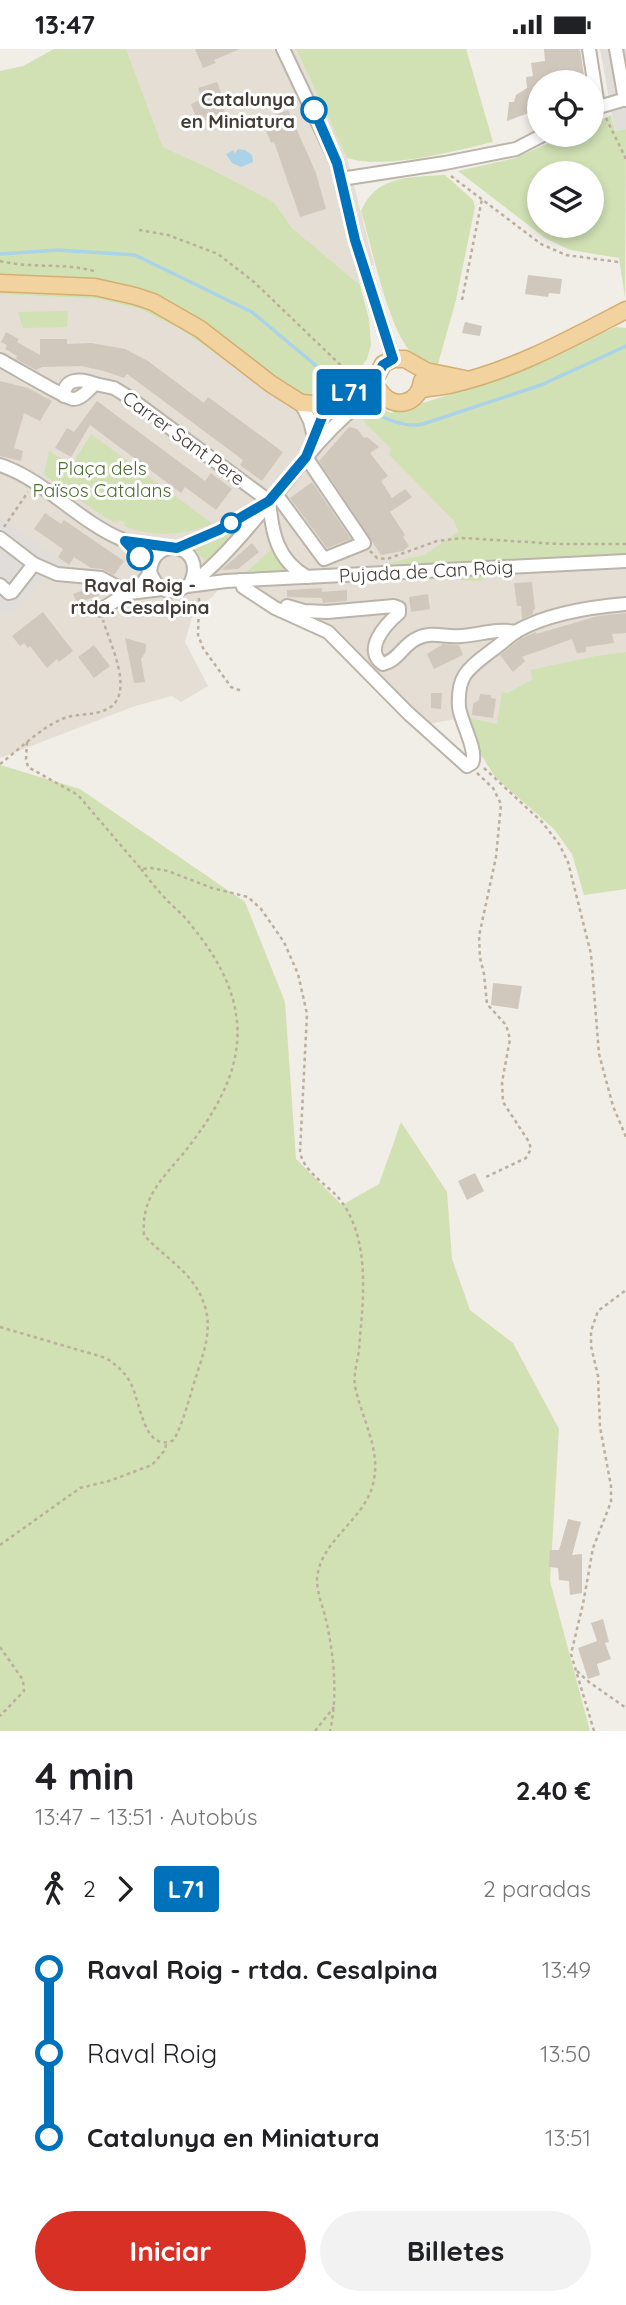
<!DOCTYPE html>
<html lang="es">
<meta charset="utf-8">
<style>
body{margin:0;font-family:Quicksand,sans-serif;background:#f2f2f2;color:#202124;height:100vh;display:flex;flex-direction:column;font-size:26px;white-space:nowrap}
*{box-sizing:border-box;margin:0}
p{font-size:23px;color:#757577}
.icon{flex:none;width:38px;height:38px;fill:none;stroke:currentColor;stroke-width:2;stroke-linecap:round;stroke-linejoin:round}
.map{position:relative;height:1682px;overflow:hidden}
.panel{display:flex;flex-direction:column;background:#fff;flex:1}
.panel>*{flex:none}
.badge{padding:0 14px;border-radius:5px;font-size:24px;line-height:46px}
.tools{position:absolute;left:527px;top:21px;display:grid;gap:14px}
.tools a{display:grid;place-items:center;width:77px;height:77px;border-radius:50%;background:#fff;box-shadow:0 4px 10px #0003;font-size:35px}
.map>.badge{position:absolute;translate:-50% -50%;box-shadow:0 0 0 4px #fff}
.legs{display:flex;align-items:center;gap:10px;height:77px;padding:0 35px;font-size:23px}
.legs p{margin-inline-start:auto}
.overview{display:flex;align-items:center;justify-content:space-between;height:119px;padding:0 35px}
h1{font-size:38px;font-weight:700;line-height:52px}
.button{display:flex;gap:14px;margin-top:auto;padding:14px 35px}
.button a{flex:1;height:80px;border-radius:42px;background:#d93025;color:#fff;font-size:28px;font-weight:700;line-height:80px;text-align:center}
.button a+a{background:#f2f2f2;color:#202124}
ul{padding:0 35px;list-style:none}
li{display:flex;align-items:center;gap:24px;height:84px;font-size:26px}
li i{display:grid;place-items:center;width:10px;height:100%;margin:0 9px;background:currentColor}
li i::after{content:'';width:18px;height:18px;margin:-9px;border:5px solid;border-radius:50%;background:#fff}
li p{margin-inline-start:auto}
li:first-child i{background:linear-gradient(#0000 50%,currentColor 0)}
li:last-child i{background:linear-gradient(currentColor 50%,#0000 0)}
.status{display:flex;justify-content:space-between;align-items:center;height:49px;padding:0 35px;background:#fff;direction:ltr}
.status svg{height:19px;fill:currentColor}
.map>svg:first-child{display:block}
</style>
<div class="status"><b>13:47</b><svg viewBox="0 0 49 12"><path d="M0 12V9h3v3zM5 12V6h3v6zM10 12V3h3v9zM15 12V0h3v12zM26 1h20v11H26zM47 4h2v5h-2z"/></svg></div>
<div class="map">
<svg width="626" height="1682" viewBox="0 0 626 1682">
<rect width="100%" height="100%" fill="#f1ede7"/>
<g fill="#e4ded5">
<polygon points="126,0 296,0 347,109 374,216 356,220 360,236 292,179 274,153 207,118 163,98"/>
<polygon points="0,245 99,250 140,260 180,280 297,362 363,369 392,400 389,406 454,472 458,484 424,506 497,524 626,514 626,603 595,607 531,621 534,630 507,644 497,675 467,668 428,675 361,609 253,537 229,528 212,548 194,561 185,593 208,637 181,653 172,647 135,657 0,709"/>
</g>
<g fill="#d1e1b4" fill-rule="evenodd">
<polygon points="54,0 126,0 163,98 207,118 274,153 292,179 360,236 369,270 371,296 367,310 360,319 348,327 378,357 391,364 493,332 616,278 626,279 626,514 497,524 479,532 379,528 384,515 424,506 458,483 454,472 389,406 391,400 365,374 363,369 297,362 180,280 140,260 99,250 0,245 0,22 23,17"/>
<path d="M296 0H466L493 93C455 102 385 121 347 109Z"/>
<path d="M611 66 615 82 626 80 625 248 619 209 570 201 545 189 458 122 515 109 567 86H592V75ZM539 124H592V177H539Z"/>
<path d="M445 126 473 151 475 158 456 251 438 315C430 313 420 311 413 305 388 282 372 197 361 162 376 126 412 128 445 126Z"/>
<polygon points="68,262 67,278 23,279 18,263"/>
<path d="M91 385 213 475C183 486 155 489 124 477L125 474 119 471 117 474 106 469 44 426 49 402 72 416Z"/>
<polygon points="257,466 208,515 195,501 197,498"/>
<polygon points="273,499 287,518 285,523 243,526"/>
<polygon points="626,603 626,840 584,846 572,805 554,780 495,728 480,704 467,668 497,675 502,643 507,644 533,630 530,621 595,607"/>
<polygon points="0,716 80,740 245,853 285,953 296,1110 342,1156 379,1135 401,1073 447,1143 452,1210 470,1261 513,1294 559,1380 550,1532 590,1682 0,1682"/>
</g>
<g fill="#e0dddb">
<polygon points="600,0 626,0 626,80 615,82"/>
<polygon points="0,468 69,516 58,529 45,529 37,535 18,562 7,564 0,563"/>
</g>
<polygon fill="#aad3e7" points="238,100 245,101 252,106 253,113 241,118 232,114 226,105 234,101 234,105"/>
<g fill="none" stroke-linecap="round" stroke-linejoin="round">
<g stroke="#aad3e7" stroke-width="3.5">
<polyline points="0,205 58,201 135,206 252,263 344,340"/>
<path d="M369 361C386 370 404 379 423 375L541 336 626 297"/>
</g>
</g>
<g fill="#d1c8bd">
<polygon points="195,0 240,0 214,11 216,14 203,19"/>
<polygon points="544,0 580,0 585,33 539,33 539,60 507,72 509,53 514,53 516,46 527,39 526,28 533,27 531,14 545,12"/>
<polygon points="217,33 225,54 222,55 225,64 198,74 191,55 202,50 198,39"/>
<polygon points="288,61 316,124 326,160 300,168 274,93 271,94 262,71"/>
<polygon points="528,226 562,230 560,245 549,244 548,248 525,245"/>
<polygon points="465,273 482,277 480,287 462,284"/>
<polygon points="6,283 19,290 17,293 40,306 40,290 67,290 67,295 91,294 125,300 148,312 204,354 208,348 283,403 262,432 240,416 243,411 127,325 124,329 104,322 81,317 42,318 36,321 16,310 17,307 5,300 7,296 1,293"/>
<polygon points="0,332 28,339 52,352 40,372 24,364 14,399 23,402 21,412 0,407"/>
<polygon points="97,352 205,432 211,424 232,440 216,461 185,438 181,444 90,376 71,408 55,399 67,379 74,383"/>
<polygon points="349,378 357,380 364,389 367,388 379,398 370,404 388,427 381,432 392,449 405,440 412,448 390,463 405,486 403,488 409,497 403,502 381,506 319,412"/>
<polygon points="312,433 351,490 327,499 290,449"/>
<polygon points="45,464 61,475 64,471 124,512 114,526 102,520 91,519 74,508 69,516 58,508 63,500 34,480"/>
<polygon points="252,494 259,503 238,520 221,521"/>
<polygon points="532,533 535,560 533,561 533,565 522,570 521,557 517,557 514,534"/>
<polygon points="94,537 97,537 100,546 77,554 73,545"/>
<polygon points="322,539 322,543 347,541 347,552 323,554 322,549 287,548 287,541"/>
<polygon points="428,545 430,560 411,563 409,548"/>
<polygon points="43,563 73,602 59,613 57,610 47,619 30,597 28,599 24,594 20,597 12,587"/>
<polygon points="626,564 626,584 612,585 614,594 586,598 586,603 577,604 572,590 522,608 525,612 513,623 500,606 522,589 536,583 536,585 598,567"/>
<polygon points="125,589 146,595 146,602 141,610 145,633 134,634"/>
<polygon points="443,595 459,596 463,606 434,620 427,605"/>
<polygon points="94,596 110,617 94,629 78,608"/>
<polygon points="431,644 442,644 441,660 431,659"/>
<polygon points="480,645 491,646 491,649 496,650 493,669 472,666 473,655 479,651"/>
<polygon points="493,934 522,937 518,960 491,956"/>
<polygon points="475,1124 484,1142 467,1151 458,1132"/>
<polygon points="568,1470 581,1473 572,1506 582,1505 582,1544 570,1546 569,1532 559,1531 558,1519 549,1518 550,1501 559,1501"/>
<polygon points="603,1570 609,1593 605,1594 611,1610 597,1615 600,1626 588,1630 578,1599 597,1592 591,1574"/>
</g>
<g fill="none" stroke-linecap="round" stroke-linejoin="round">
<defs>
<g id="minor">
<polyline points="283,0 337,114 355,191 393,310"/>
<polyline points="589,0 598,57"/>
<polyline points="616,0 625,51"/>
<polyline points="592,60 626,50"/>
<polyline points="341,130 445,114 516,100 543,86"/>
<path d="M0 311C10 316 67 350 73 350 82 350 89 340 95 335 82 330 64 328 64 347"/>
<polyline points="95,335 114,339 127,347 269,452"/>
<polyline points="301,354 310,372 314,388"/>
<polyline points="309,401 327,356"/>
<path d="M0 416C45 431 78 472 121 490 136 497 155 496 170 499"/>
<polyline points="276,445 324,510 364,494 306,408"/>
<path d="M269 452C272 484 277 511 307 528"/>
<polyline points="0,489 34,515 57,525 101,529 129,544 162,540"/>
<path d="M125 492C131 499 138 505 143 512 153 523 152 539 169 542 201 548 282 435 304 411 320 391 340 370 360 354"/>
<polyline points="177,499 219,481 269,452"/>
<path d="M150 523C153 484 207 496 191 533"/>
<path d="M241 531 243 538 275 559 328 583 408 664 467 717 472 714C478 702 461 674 459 658 457 626 468 620 491 602 500 596 508 588 517 582 549 564 590 558 626 555"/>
<polyline points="0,536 9,544 12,543 34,515"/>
<polyline points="187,537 226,532 626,512"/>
<path d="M287 557 304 562 327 563 394 557 399 559V564C386 575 362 601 383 615 399 611 403 595 418 589 432 582 446 589 461 587 479 586 498 579 516 583"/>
<polyline points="100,561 140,537 150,524"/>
</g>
<g id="major">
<polyline points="0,234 95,238 135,247 153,253 200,280 271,335 301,354 348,358 384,348"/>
<path d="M421 340C431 338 442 338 453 335 514 321 570 290 626 261"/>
<path d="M379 341C392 362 419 356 422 332"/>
<polyline points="327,356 367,334 378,325 383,315 393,310 405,310 426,322 465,330"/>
</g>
</defs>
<use href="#minor" stroke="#bbb4aa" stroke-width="16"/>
<use href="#major" stroke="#d5ae71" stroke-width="19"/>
<g stroke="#bbae9d" stroke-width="2.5" stroke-dasharray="3.5 3.5" stroke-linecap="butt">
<polyline points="606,69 626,110"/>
<polyline points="451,127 541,195 566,206 618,213"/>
<polyline points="139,181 168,186 218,205 254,233 352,327"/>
<path d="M0 212C32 220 66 213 97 223"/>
<polyline points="462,251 482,150"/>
<polyline points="4,478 28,443"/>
<polyline points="370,502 377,509 387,510 437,492 463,489 559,495 626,495"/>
<polyline points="199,549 198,586 203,599 231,638 242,642"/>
<path d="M27 693 26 710 28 718 78 746 141 820 151 819 168 822 212 839 248 848 261 860 284 893 298 925 307 965 300 1103C303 1121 324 1134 336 1146 347 1158 354 1173 358 1189 367 1224 362 1264 359 1300 358 1312 353 1325 355 1337 361 1369 382 1401 373 1435 364 1472 320 1491 317 1530 317 1544 323 1558 326 1571 334 1606 338 1647 330 1682"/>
<path d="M0 715C20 700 39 680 62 670 76 664 92 667 105 661 138 648 109 593 103 571"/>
<polyline points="484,719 542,773 559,795 568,813 591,905 599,1005 613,1057 626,1088"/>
<polyline points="477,724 493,739 501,755 496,808 479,887 480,909 484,925 487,955 506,976 510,990 502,1033 503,1053 529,1093 531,1100 526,1109 484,1129"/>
<path d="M0 1278 106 1309C116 1316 124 1322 130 1333 141 1352 143 1405 174 1391 183 1373 188 1354 194 1334 206 1296 219 1268 191 1231 177 1214 158 1202 144 1186 141 1150 160 1132 182 1106 247 1026 261 961 191 876 184 866 173 858 165 849 156 840 149 830 141 820"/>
<polyline points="0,1496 80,1439 109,1432 152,1416 165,1401 166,1395"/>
<polyline points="0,1598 23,1631 24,1642 0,1667"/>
<polyline points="577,1622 589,1633 626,1659"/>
<polyline points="315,1682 334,1658"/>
<polyline points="594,1682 571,1605 583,1555 593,1499 611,1453 611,1437 600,1378 598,1327 591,1297 591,1282 598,1262 626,1241"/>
</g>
<use href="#minor" stroke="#fff" stroke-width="12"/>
<use href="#major" stroke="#f2d39f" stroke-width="16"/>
</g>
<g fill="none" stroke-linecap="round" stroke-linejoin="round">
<defs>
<polyline id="line-1" points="140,508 125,492 177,499 219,481 269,452 306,408 327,356 367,334 378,325 383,316 393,310 355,191 337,114 314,61"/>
</defs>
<use href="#line-1" stroke="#fff" stroke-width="16"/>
<use href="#line-1" stroke="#0072bc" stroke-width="10"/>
</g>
<g fill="#fff" stroke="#0072bc" stroke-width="3.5">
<circle cx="314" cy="61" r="12"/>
<circle cx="231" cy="474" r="9"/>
<circle cx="140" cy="508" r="12"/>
</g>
<g text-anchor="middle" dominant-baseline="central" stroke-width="6" stroke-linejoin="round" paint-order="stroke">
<g font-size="19" font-weight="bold" fill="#433d37" stroke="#fff" text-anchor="end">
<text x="295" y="50">Catalunya<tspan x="295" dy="22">en Miniatura</tspan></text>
<text x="140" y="536" text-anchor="middle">Raval Roig -<tspan x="140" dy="22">rtda. Cesalpina</tspan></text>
</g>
<g font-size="19" fill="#433d37" stroke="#fff">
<text transform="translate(184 389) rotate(36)">Carrer Sant Pere</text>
<text transform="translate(426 522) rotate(-3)">Pujada de Can Roig</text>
</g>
<g font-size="19" fill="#4d6e31" stroke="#fff">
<text x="102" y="419">Plaça dels<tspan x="102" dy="22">Països Catalans</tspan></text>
</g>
</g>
</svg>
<div class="tools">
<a><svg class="icon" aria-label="locate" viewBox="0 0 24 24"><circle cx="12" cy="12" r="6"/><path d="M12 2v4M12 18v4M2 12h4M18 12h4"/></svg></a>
<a><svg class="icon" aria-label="layers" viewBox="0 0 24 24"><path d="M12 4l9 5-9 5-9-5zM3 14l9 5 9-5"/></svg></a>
</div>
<b class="badge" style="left:349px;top:343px;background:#0072bc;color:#fff">L71</b>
</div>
<section class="panel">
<div class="overview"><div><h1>4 min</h1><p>13:47 – 13:51 · Autobús</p></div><b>2.40 €</b></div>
<div class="legs"><svg class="icon" aria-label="walk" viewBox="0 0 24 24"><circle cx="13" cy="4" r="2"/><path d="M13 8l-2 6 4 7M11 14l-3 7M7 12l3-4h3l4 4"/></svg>2<svg class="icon" aria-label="forward" viewBox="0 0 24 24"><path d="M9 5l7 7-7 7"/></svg><b class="badge" style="background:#0072bc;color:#fff">L71</b><p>2 paradas</p></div>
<ul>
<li><i style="color:#0072bc"></i><b>Raval Roig - rtda. Cesalpina</b><p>13:49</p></li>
<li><i style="color:#0072bc"></i><span>Raval Roig</span><p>13:50</p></li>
<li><i style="color:#0072bc"></i><b>Catalunya en Miniatura</b><p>13:51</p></li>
</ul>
<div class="button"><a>Iniciar</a><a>Billetes</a></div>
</section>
